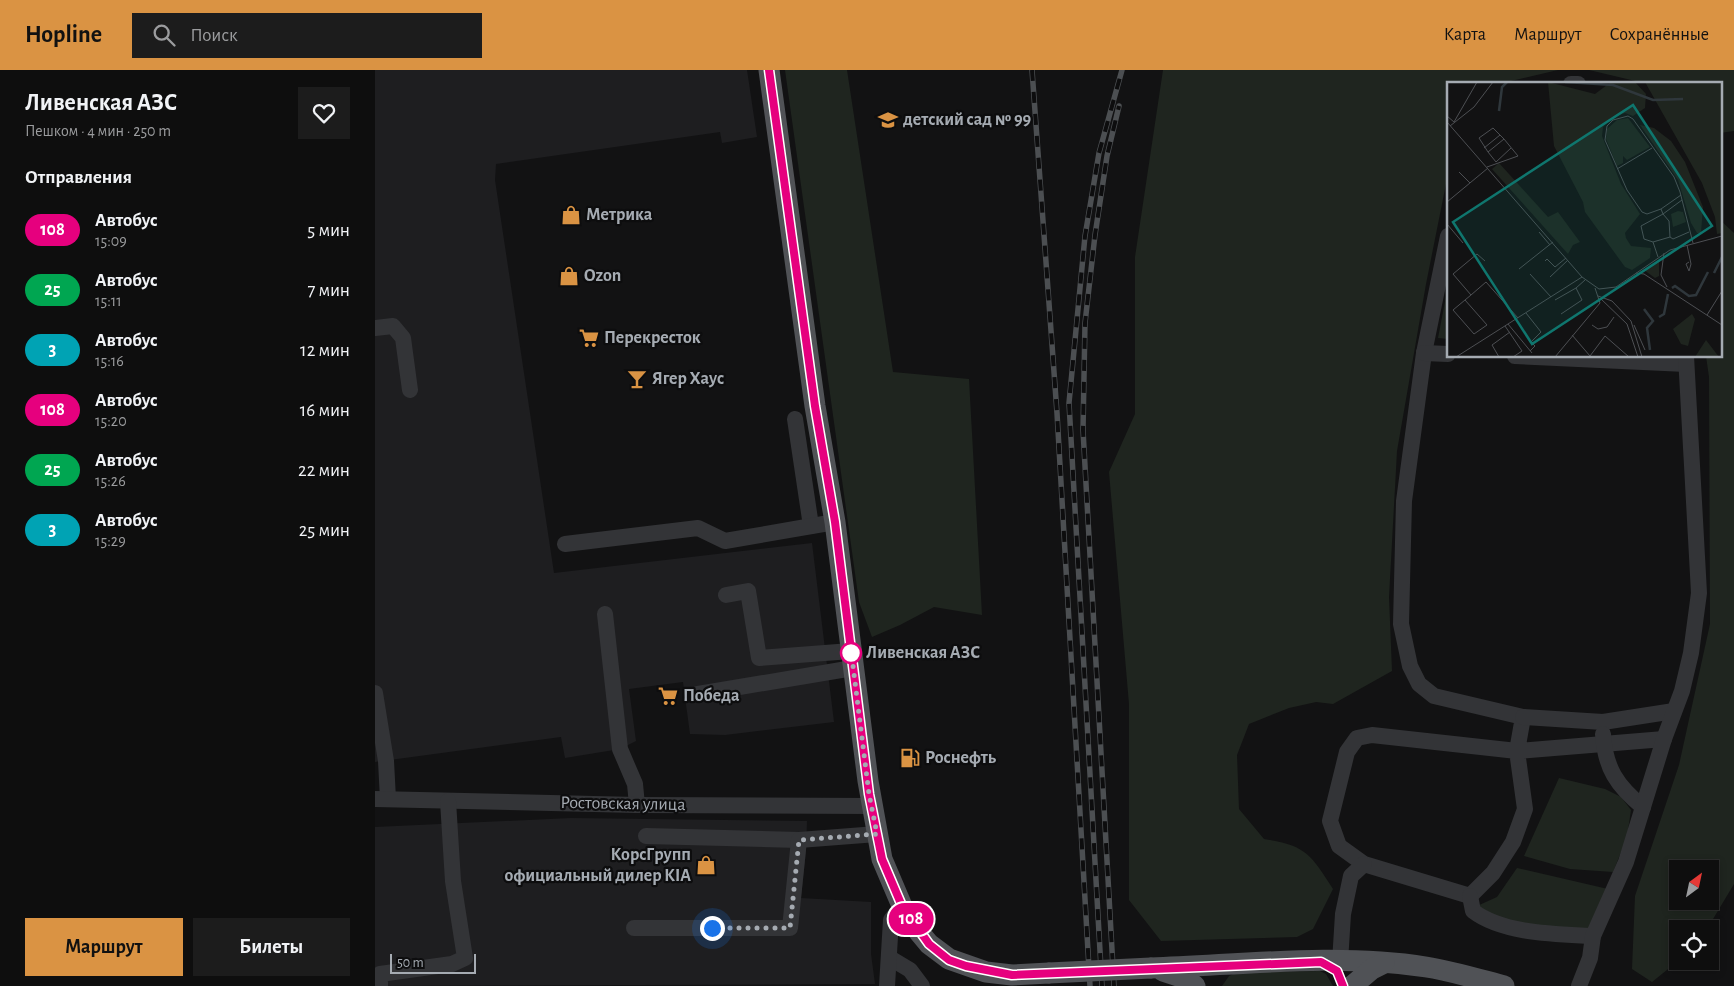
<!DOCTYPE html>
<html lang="ru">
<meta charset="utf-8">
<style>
body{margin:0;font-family:"Alegreya Sans",sans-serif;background:#1c1c1c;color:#f1f3f6;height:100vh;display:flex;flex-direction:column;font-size:19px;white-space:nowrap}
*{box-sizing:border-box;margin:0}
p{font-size:16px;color:#9b9c9e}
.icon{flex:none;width:28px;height:28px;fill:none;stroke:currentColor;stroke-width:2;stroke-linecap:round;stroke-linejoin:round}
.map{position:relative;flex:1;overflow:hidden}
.panel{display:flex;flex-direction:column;background:#0e0e0e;width:375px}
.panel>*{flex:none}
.badge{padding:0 10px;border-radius:16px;font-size:18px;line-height:32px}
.needle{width:32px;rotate:33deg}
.fabs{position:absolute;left:1294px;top:790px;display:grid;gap:10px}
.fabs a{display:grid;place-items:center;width:50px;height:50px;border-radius:0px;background:#0e0e0e;box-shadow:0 2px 8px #0003,0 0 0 1px #2e2e2e;font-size:25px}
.scale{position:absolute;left:15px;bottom:12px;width:86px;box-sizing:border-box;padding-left:5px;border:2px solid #a5abb2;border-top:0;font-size:14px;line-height:18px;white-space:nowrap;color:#a5abb2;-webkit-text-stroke:4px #0d0d0e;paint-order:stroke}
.you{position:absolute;width:25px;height:25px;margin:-12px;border:4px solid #fff;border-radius:50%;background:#1a73e8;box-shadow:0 0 0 8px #1a73e833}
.map>.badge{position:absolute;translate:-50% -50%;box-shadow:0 0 0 2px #fff}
h2{padding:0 25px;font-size:19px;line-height:45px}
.round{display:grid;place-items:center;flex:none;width:52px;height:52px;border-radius:0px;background:#1c1c1c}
.summary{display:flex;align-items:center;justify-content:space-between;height:85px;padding:0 25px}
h1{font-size:24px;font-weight:700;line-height:38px}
.action{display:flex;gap:10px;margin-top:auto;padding:10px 25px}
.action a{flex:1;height:58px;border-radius:0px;background:#da9343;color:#111;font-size:20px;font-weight:700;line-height:58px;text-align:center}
.action a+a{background:#1c1c1c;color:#f1f3f6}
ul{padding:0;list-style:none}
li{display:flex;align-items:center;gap:15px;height:60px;padding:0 25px}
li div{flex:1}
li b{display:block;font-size:19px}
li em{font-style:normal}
li .badge{min-width:55px;font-weight:700;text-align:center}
header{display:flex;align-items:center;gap:30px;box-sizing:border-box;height:70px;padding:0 25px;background:#da9343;color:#111}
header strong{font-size:24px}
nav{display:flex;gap:28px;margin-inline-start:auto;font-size:18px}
.search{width:350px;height:45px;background:#1c1c1c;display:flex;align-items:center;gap:12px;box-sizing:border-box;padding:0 18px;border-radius:0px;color:#9b9c9e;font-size:19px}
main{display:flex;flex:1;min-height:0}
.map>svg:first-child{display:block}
</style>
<header>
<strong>Hopline</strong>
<div class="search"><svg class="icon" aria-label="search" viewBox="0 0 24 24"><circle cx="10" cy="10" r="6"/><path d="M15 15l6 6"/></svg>Поиск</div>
<nav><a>Карта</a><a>Маршрут</a><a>Сохранённые</a></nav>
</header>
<main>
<section class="panel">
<div class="summary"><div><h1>Ливенская АЗС</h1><p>Пешком · 4 мин · 250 m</p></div><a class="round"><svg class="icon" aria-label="heart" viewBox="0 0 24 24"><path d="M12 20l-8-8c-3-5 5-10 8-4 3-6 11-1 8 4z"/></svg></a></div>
<h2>Отправления</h2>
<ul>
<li><span class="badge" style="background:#e6007e;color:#fff">108</span><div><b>Автобус</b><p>15:09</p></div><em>5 мин</em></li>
<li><span class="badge" style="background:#00a651;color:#fff">25</span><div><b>Автобус</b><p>15:11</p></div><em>7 мин</em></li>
<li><span class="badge" style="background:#00a3b4;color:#fff">3</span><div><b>Автобус</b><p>15:16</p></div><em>12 мин</em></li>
<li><span class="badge" style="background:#e6007e;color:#fff">108</span><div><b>Автобус</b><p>15:20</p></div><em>16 мин</em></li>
<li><span class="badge" style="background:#00a651;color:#fff">25</span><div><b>Автобус</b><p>15:26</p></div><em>22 мин</em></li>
<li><span class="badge" style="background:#00a3b4;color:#fff">3</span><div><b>Автобус</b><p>15:29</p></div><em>25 мин</em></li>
</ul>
<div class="action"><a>Маршрут</a><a>Билеты</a></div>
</section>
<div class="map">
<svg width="1359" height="916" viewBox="0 0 1359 916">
<rect width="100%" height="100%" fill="#121213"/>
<g fill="#1e1e20">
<polygon points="0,0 372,0 382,67 347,73 345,62 121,94 120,110 179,503 437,473 459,652 350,665 315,664 308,612 254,619 261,671 245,679 190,688 186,667 0,692"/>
<polygon points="196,748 432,751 431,781 426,828 496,832 496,884 500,914 0,916 0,757"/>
</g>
<g fill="#1f251f" fill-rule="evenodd">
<polygon points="410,0 472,0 518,302 594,309 607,545 559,537 525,555 497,567 484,532"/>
<path d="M788 0H1183L1123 14H1073V104L1051 214 1022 381 1014 527 1017 601 958 634 941 632 914 638 874 654 862 685 864 739 889 769C930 775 936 784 958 819L938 859 922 867 786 871 754 830V634L734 402 760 344V187Z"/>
<polygon points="1214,0 1359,0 1359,61 1345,63 1345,14 1273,14"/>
<path d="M1345 150 1359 163V814L1332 859H1302L1303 891 1277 912 1257 899 1260 826 1304 695 1335 554 1334 307 1331 286H1345ZM1302 799H1335V831H1302Z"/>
<polygon points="1073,216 1073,269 1063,268"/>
<polygon points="1184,708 1230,719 1246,727 1256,740 1252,767 1238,802 1195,799 1149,786"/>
<path d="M1142 798 1233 819 1214 859C1178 856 1131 859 1102 836L1122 827Z"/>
<polygon points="945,901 951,904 958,916 847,916 854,906 863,902"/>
</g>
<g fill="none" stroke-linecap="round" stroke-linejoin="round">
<g stroke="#333437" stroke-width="16">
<polyline points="1196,14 1203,14"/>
<polyline points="1073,166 1049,283 1029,431 1026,554 1035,596 1044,614 1059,626 1148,647 1142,681 1150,739 1138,772 1118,803 1095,826 989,794 964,776 955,751 972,682 982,668 997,665 1142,681 1289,669"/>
<polyline points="0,258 18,256 28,268 35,320"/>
<polyline points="1049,283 1073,284"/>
<polyline points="1140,286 1311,294"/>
<polyline points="420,349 436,456"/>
<polyline points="190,474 323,458 350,471 460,452"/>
<polyline points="351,525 373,521 384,588 476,581"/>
<polyline points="230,544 245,679 260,714 262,735"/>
<polyline points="0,623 11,691 13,729"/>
<polyline points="323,624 478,598"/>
<polyline points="1148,647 1228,652 1299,641"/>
<path d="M1228 664C1230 698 1242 716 1268 737"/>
<polyline points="0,729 262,735 496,736"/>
<polyline points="271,766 424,770"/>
<path d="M1095 826 1098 841C1128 864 1182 864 1218 866"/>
<polyline points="259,858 415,858 424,770 502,764"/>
<polyline points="515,888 535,900 547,916"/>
<polyline points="965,892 968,844 976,806 989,794"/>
<polyline points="5,916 5,904 77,894 90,888 78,811 73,731"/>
<polyline points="512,916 516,850 527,836"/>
<polyline points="1204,916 1215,888 1218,866 1251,792 1289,669 1307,621 1316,583 1324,523 1311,286"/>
</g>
<g stroke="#505256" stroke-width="21">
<polyline points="394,0 440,336 460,452 493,711 507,789 527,836 544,862 554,874 574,889 611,902 637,905 674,903"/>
<path d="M776 898C865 895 962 883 1051 897 1077 901 1103 909 1129 916"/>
<polyline points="788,901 809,908 820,916"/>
<polyline points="977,916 997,899 1009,893"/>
</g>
<defs>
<g id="rail">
<polyline points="657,0 682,343 715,916"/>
<polyline points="727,916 694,333 710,166 724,83 747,0"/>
<polyline points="739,916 708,360 710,253 720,165 732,86 744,36"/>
</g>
</defs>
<use href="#rail" stroke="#4c4f52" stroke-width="5.5"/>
<use href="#rail" stroke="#0d0d0e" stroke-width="4" stroke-dasharray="11" stroke-linecap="butt"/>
<polyline stroke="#505256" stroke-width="21" points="674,903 776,898"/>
</g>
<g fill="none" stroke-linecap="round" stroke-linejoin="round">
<defs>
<polyline id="line" points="394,0 440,336 460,452 494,724 507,789 527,836 554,874 574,890 591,896 637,905 946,892 962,901 968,916"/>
</defs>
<use href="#line" stroke="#fff" stroke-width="11"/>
<use href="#line" stroke="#e6007e" stroke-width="8"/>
<polyline stroke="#a5abb2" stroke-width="5" stroke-dasharray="0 9" points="337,858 415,858 424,770 502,764 494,724 476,580 476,583"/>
</g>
<defs>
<symbol id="school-bare" viewBox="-9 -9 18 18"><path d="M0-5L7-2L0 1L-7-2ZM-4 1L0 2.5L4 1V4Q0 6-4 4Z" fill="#da9343" stroke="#0d0d0e" stroke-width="2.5" paint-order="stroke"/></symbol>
<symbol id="shop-bare" viewBox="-9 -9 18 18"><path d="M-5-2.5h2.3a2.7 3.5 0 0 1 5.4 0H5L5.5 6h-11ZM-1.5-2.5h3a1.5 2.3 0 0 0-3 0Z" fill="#da9343" stroke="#0d0d0e" stroke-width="2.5" paint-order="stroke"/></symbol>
<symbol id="supermarket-bare" viewBox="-9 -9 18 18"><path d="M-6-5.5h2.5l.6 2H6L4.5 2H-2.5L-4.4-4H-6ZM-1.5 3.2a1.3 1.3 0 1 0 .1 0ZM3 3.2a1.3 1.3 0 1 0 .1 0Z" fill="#da9343" stroke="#0d0d0e" stroke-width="2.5" paint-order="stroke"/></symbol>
<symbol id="bar-bare" viewBox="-9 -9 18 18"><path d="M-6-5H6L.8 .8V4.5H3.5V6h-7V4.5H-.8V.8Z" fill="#da9343" stroke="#0d0d0e" stroke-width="2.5" paint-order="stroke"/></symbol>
<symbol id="fuel-bare" viewBox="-9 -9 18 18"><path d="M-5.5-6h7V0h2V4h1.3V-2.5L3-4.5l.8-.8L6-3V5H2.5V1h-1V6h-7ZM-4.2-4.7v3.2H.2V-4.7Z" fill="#da9343" stroke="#0d0d0e" stroke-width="2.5" paint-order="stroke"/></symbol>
</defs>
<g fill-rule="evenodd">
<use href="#school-bare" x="499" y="36" width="28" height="28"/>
<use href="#shop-bare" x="182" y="131" width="28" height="28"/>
<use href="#shop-bare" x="180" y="192" width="28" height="28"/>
<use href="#supermarket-bare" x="200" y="254" width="28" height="28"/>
<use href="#bar-bare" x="248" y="295" width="28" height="28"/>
<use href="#supermarket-bare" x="279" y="612" width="28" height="28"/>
<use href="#fuel-bare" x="521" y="674" width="28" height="28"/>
<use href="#shop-bare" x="317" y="781" width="28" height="28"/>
</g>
<circle fill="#fff" stroke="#e6007e" stroke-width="2.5" cx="476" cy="583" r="10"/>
<g text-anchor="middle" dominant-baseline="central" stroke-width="4.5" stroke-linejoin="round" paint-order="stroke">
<g font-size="18" font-weight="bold" fill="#a5abb2" stroke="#0d0d0e" text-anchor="start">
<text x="528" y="50">детский сад № 99</text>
<text x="211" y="145">Метрика</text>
<text x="209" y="206">Ozon</text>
<text x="229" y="268">Перекресток</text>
<text x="277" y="309">Ягер Хаус</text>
<text x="308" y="626">Победа</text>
<text x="550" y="688">Роснефть</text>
<text x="316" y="785" text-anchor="end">КорсГрупп<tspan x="316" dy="21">официальный дилер KIA</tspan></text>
</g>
<g font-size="18" font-weight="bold" fill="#a5abb2" stroke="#0d0d0e" text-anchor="start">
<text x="491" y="583">Ливенская АЗС</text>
</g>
<g font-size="18" fill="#a5abb2" stroke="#0d0d0e">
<text transform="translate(248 734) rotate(1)">Ростовская улица</text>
</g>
</g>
<g transform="translate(1072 12)">
<rect width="275" height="275" fill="#121213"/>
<path d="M101 0 148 12 164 0H188L199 12 198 26 186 34 178 31 165 36 156 45 155 54 174 102 193 132 178 151 179 156 184 164 204 166 203 176 185 188 178 185 138 130 136 120 107 64ZM198 0H275V151L270 152 268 135 255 101ZM181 36 203 65 180 78 176 74V81L170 84 159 57 160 47 170 38ZM193 43 207 46 224 59 238 80 256 125 254 151H250L244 141 231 98ZM52 81 101 135 111 130 133 160 126 163 121 172 45 87ZM231 129 236 130 239 140 226 145 224 132ZM212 178V194L208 196 197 188ZM245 232 248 237 241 264 234 262 226 247ZM259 258 272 275H248Z" fill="#1f251f"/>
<path fill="none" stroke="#2f373c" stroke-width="2.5" d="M118 0 166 3 206 18 236 17M52 29 55 5 60 0M267 191 275 175M225 206 228 204 242 214 249 213 261 190M197 227 206 239 200 246 203 268M212 235 217 232 221 212"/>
<path fill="none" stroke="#4d4f53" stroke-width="1" d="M0 34 7 40 30 0M0 40 135 195 152 207 169 205 223 168 275 154M3 44 27 25 46 0M37 66 53 53M41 70 32 56 46 46 57 57M49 80 64 66M40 85 71 74 57 57 41 70 49 80M170 87 205 66M12 90 23 101M235 118 216 132 194 144 197 157 206 160 223 155 222 139 216 132 214 127 200 132 195 130 180 108 158 58 160 44 166 38 181 34 186 37 227 95 233 110 246 161M0 120 41 86M214 127 234 113M0 142 16 161M92 150 103 163M223 155 226 157 242 150M206 160 211 175M240 163 244 182 242 189 239 182 242 180M217 171 214 193 220 205M98 179 100 177 108 185 119 176M72 187 106 160M189 191 197 192 275 243M83 192 104 215M103 195 121 178M24 213 6 192 30 172 38 179M151 214 165 219 184 239 195 275M153 216 180 242 191 275M18 218 40 243 27 252 6 228 24 213 39 200 71 236M108 218 129 206M79 231 94 250 84 260 88 264 83 269M114 232 135 218 129 206 138 198M260 233 275 209M61 242 85 271M145 243 151 247 160 245 167 235M187 243 198 268M58 244 75 269 66 275M125 253 143 274M143 274 158 254 182 275M9 275 135 195M52 275 45 263 63 250M108 275 153 221 148 206"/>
<path fill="#0f766e" fill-opacity="0.15" stroke="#0f766e" stroke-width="2.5" d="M186 23 265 144 85 262 6 140Z"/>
<rect width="275" height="275" fill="none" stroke="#a5abb2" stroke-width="2.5"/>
</g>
</svg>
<div class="fabs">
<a><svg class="needle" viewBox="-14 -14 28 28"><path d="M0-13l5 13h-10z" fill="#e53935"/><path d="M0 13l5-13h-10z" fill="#9b9c9e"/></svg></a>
<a><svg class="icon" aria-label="locate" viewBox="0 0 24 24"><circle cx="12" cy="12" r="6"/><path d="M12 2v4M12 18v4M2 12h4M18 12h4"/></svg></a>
</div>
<div class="scale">50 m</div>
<div class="you" style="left:337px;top:858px"></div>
<b class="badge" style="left:536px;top:849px;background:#e6007e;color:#fff">108</b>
</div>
</main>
